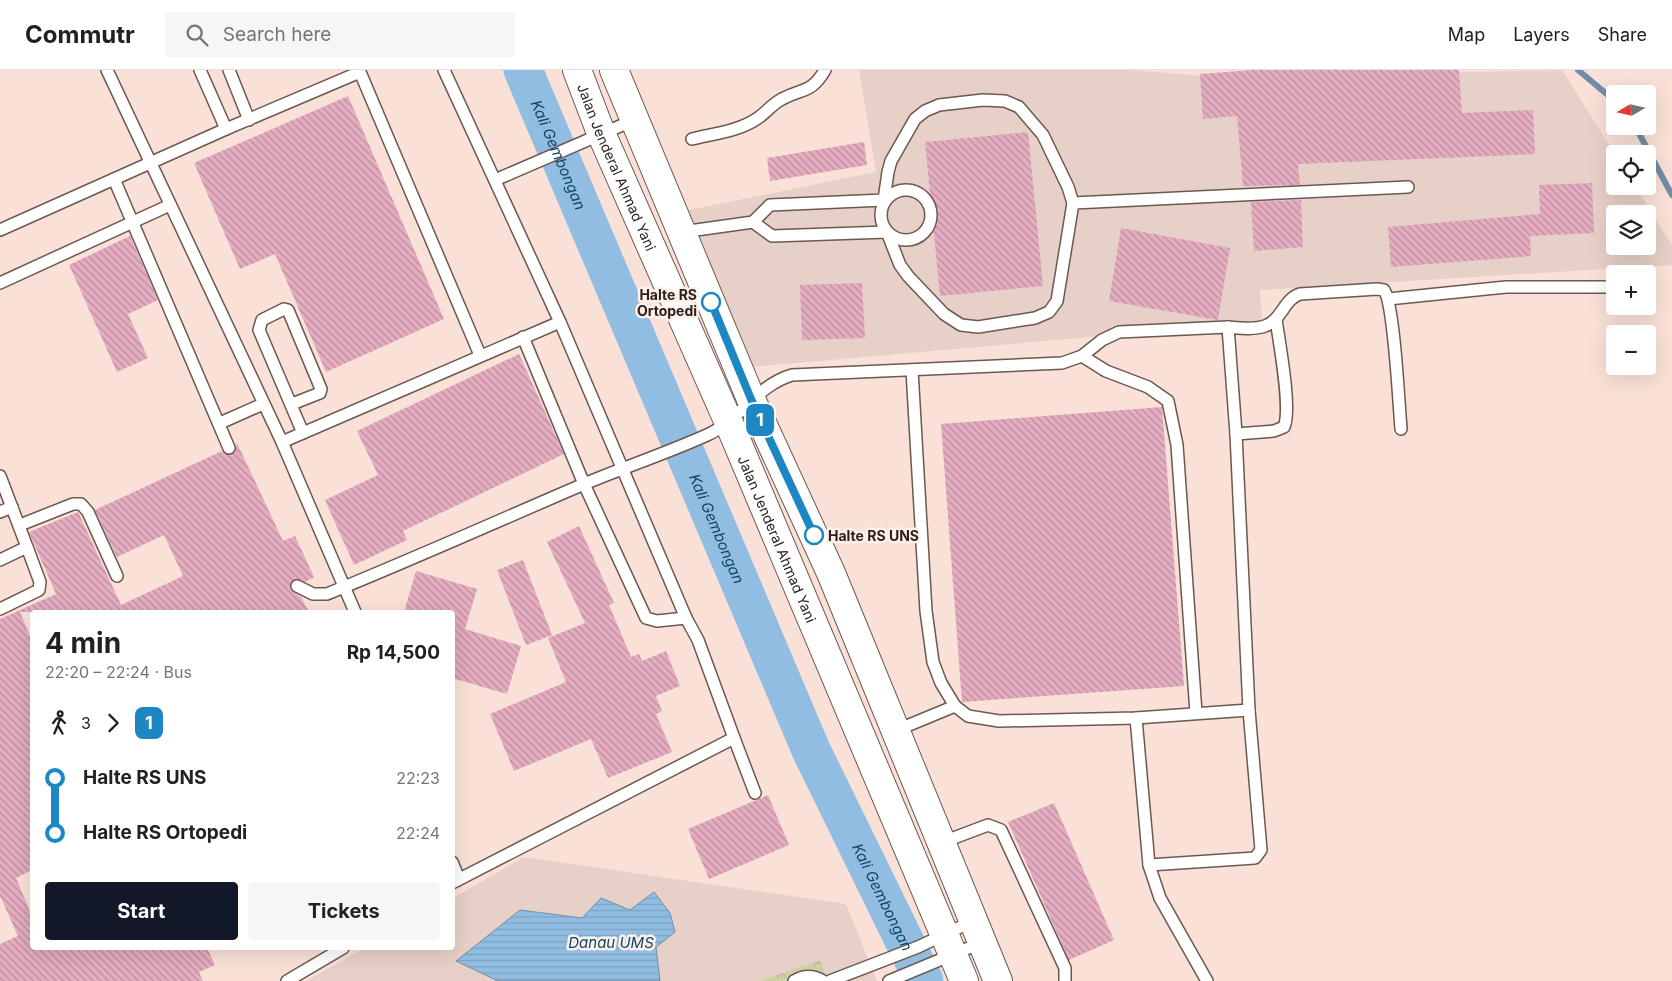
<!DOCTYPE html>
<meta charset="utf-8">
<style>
body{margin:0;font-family:Inter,sans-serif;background:#f6f6f6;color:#202124;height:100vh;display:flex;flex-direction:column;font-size:19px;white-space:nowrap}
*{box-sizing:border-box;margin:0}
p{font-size:16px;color:#757577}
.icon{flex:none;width:28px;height:28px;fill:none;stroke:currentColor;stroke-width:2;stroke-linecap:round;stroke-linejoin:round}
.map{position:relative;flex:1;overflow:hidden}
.sheet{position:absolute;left:30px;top:540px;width:425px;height:340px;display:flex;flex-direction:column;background:#fff;border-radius:5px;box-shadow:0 5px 20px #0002}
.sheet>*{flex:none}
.badge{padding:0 10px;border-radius:8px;font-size:18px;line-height:32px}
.needle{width:32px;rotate:261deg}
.buttons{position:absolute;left:1606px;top:15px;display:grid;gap:10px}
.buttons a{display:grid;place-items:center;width:50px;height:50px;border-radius:5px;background:#fff;box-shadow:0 5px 20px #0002;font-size:25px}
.map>.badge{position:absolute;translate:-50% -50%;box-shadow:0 0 0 2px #fff}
.legs{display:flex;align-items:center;gap:8px;height:55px;padding:0 15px;font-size:16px}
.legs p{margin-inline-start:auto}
.summary{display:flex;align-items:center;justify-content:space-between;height:85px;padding:0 15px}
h1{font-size:28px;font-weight:700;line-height:38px}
.button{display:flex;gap:10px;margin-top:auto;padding:10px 15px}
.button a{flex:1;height:58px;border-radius:5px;background:#111827;color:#fff;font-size:20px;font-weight:700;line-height:58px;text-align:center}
.button a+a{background:#f6f6f6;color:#202124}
ul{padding:0 15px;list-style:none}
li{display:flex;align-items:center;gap:18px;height:55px;font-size:19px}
li i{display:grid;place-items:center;width:8px;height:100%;margin:0 6px;background:currentColor}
li i::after{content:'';width:12px;height:12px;margin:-6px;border:4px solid;border-radius:50%;background:#fff}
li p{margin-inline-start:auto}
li:first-child i{background:linear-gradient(#0000 50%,currentColor 0)}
li:last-child i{background:linear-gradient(currentColor 50%,#0000 0)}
header{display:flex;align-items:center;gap:30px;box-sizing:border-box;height:70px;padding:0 25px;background:#fff;border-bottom:1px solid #e0e0e0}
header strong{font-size:24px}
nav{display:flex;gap:28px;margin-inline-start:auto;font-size:18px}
.search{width:350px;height:45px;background:#f6f6f6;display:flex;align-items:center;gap:12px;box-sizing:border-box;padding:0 18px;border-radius:5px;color:#757577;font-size:19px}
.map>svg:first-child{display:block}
</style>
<header>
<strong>Commutr</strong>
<div class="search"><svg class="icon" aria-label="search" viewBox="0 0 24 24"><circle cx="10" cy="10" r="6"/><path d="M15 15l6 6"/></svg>Search here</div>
<nav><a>Map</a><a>Layers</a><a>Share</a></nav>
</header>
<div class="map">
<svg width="1672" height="911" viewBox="0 0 1672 911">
<defs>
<pattern id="forest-crowns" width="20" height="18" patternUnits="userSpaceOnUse" patternTransform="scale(1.25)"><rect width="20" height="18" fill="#ced1a6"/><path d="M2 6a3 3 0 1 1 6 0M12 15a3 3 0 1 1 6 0" fill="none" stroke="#b1b38e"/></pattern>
<pattern id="water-rules" width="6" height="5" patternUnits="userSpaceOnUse" patternTransform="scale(1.25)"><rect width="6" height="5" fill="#90bde1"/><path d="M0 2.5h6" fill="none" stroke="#7ca2c1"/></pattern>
<pattern id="building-back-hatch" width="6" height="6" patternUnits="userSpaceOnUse" patternTransform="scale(1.25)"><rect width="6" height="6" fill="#e5adc1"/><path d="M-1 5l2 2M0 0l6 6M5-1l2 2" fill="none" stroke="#ba8c9c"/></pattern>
</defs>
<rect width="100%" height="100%" fill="#f9e1d7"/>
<g fill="#e7d0c7" fill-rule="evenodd">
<path d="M859 0H1133L1227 8 1562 0 1615 84V116H1635L1672 175V195L1260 220 1262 252 750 297 679 142 876 102ZM1615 144H1648V176H1615Z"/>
<polygon points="524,787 846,834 877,911 306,911 365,878 452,878 453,828"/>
</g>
<polygon fill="url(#forest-crowns)" points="820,890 828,911 760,911"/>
<polygon fill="url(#water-rules)" stroke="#728ea6" points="654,822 670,843 675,862 656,877 660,911 498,911 456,891 520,840 582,848 601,828 630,840"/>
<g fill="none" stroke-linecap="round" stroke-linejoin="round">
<g stroke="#728ea6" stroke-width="6">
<polyline points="1578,0 1615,31"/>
<polyline points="1635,56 1672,125"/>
</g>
<path stroke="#90bde1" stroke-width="39" id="s1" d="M523 0 811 680 924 911"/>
</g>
<g fill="url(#building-back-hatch)">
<polygon points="1253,0 1459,0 1462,43 1533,40 1535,84 1298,94 1300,115 1243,116 1237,46 1203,49 1200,4"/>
<polygon points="348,26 444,249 326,302 275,184 240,199 194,93"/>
<polygon points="1028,62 1043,216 940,226 925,72"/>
<polygon points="864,72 867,95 770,111 767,88"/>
<polygon points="1592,113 1594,163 1530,166 1531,186 1391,197 1388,157 1540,144 1539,115"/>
<polygon points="1301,130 1303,177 1254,181 1251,132"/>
<polygon points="1121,158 1230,178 1218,250 1109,231"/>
<polygon points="130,166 158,230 128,244 148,288 117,302 69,195"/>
<polygon points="862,213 865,268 802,270 800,215"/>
<polygon points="519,284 564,384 403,461 407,470 354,495 325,430 378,405 357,361"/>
<polygon points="1162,337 1184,616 962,632 941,354"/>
<polygon points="237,373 283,471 295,466 314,507 305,512 293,510 290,516 291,520 301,527 309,542 20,542 32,571 32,800 16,808 32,846 32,878 207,878 215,895 199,902 203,911 0,911 0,874 18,866 0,826 0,549 56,524 29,462 78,442 121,535 183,506 164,465 117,487 95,440 222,381 228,385 232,385"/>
<polygon points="579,456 614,533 609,535 631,587 639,584 642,591 666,581 680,616 656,626 662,641 656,644 672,682 608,708 591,669 514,701 490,644 566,612 548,568 585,553 547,472"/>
<polygon points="523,490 552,565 526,575 497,500"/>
<polygon points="416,501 477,519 465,559 521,576 507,624 452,608 452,542 404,542"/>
<polygon points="768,725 789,775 709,809 688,759"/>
<polygon points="1054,733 1114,870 1069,890 1008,752"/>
</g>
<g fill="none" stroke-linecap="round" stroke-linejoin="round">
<defs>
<g id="service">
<polyline points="107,0 282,372 355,542"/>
<polyline points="229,0 249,50"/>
<polyline points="444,0 560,252"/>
<polyline points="226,59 360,2 480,285"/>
<path d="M692 69C712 64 740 61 758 48 767 42 772 34 782 29 802 18 811 24 825 0"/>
<polyline points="114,109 229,378"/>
<polyline points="495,110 634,50"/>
<circle cx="906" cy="145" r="25"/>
<polyline points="1073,133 1408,117"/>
<polyline points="0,160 226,59 200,0"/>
<polyline points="682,162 753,152 770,135 884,130 888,102 891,91 915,49 925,41 939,35 983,30 1005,31 1019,37 1043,65 1068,117 1073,133 1057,231 1049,242 1035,248 978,257 961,255 944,244 908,206 900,195 887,162 772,166 753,152"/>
<polyline points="0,213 170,135"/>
<polyline points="1388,229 1506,217 1615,217"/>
<path d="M1228 257C1240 258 1254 260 1265 256 1282 250 1284 229 1300 224L1377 219 1384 220C1394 233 1399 336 1401 359"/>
<polyline points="523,267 584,414 646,548 657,551 686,548"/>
<polyline points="1082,286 1106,301 1148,317 1168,331 1177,375 1196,643"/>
<polyline points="912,300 926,541 933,592 941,613 955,636 968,646 999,651 1136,648 1249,640"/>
<polyline points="292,334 320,323 321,319 288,240 284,239 262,250 259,260 303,363"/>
<polyline points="220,353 263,334"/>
<path d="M1236 364 1274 361 1284 357C1292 339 1279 272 1276 249"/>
<polyline points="282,372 560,252 686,548 698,570 734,668 452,813"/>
<polyline points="0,406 27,477 0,490"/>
<polyline points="0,442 12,437"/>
<polyline points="20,455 73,434 81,434 88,442 117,506"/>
<path d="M297 516 313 524H327C413 489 498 451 584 414 625 397 667 383 707 365 739 351 757 315 792 305L1062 293 1082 286 1102 270 1119 262 1228 257 1236 364 1249 640 1261 780 1255 788 1149 795"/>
<polyline points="0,539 39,520 40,512 27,477"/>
<polyline points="1136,648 1149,795 1160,828 1207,911"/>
<polyline points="897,660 955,636"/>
<polyline points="734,668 755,723"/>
<polyline points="943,772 988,755 1001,760 1065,898 1065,911"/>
<polyline points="452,792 459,809"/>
<polyline points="287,911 343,878"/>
<path d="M794 911C804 905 813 905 823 911"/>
<polyline points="830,911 918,877 973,851"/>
<polyline points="889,911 983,872"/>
</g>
<g id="trunk">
<path id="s2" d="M577 0 601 63 729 353 964 911"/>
<polyline points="614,0 751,329 831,503 998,911"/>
</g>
</defs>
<use href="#service" stroke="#6c5850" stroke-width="14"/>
<use href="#trunk" stroke="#6c5850" stroke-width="30"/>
<use href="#service" stroke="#fff" stroke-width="11"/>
<use href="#trunk" stroke="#fff" stroke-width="28"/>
</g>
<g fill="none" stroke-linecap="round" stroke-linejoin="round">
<defs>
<polyline id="line-1" points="711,232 751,329 814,465"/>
</defs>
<use href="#line-1" stroke="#fff" stroke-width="11"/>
<use href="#line-1" stroke="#1d87c4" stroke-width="8"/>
</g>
<g fill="#fff" stroke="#1d87c4" stroke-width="2.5">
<circle cx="711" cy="232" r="9"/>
<circle cx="814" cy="465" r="9"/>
</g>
<g text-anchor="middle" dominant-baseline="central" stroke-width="5" stroke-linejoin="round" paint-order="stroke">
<g font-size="14" fill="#2b221e" stroke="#fff0ea">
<text stroke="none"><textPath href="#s2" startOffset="105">Jalan Jenderal Ahmad Yani</textPath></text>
<text stroke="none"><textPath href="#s2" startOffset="510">Jalan Jenderal Ahmad Yani</textPath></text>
</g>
<g font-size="14" font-weight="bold" fill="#2b221e" stroke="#fff0ea" text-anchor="end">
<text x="697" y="224">Halte RS<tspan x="697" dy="16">Ortopedi</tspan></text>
<text x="828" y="465" text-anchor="start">Halte RS UNS</text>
</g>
<g font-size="15" font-style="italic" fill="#0f4568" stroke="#fff0ea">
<text stroke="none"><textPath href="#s1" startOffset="92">Kali Gembongan</textPath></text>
<text stroke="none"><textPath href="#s1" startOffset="498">Kali Gembongan</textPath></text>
<text stroke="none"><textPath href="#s1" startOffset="902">Kali Gembongan</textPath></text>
<text x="611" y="872">Danau UMS</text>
</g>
</g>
</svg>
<div class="buttons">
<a><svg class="needle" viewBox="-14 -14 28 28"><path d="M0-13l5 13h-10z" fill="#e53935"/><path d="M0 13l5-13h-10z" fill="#757577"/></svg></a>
<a><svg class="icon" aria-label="locate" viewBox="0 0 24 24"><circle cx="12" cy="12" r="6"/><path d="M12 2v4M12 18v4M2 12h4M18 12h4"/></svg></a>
<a><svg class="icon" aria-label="layers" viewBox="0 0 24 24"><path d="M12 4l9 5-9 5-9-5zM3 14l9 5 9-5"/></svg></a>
<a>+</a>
<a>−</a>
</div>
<b class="badge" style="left:760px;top:350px;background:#1d87c4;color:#fff">1</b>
<section class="sheet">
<div class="summary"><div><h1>4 min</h1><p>22:20 – 22:24 · Bus</p></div><b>Rp 14,500</b></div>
<div class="legs"><svg class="icon" aria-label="walk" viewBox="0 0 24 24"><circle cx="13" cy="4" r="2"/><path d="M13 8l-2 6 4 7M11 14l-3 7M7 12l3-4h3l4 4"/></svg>3<svg class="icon" aria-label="forward" viewBox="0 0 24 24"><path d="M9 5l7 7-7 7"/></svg><b class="badge" style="background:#1d87c4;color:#fff">1</b></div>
<ul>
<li><i style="color:#1d87c4"></i><b>Halte RS UNS</b><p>22:23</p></li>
<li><i style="color:#1d87c4"></i><b>Halte RS Ortopedi</b><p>22:24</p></li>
</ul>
<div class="button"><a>Start</a><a>Tickets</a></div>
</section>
</div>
